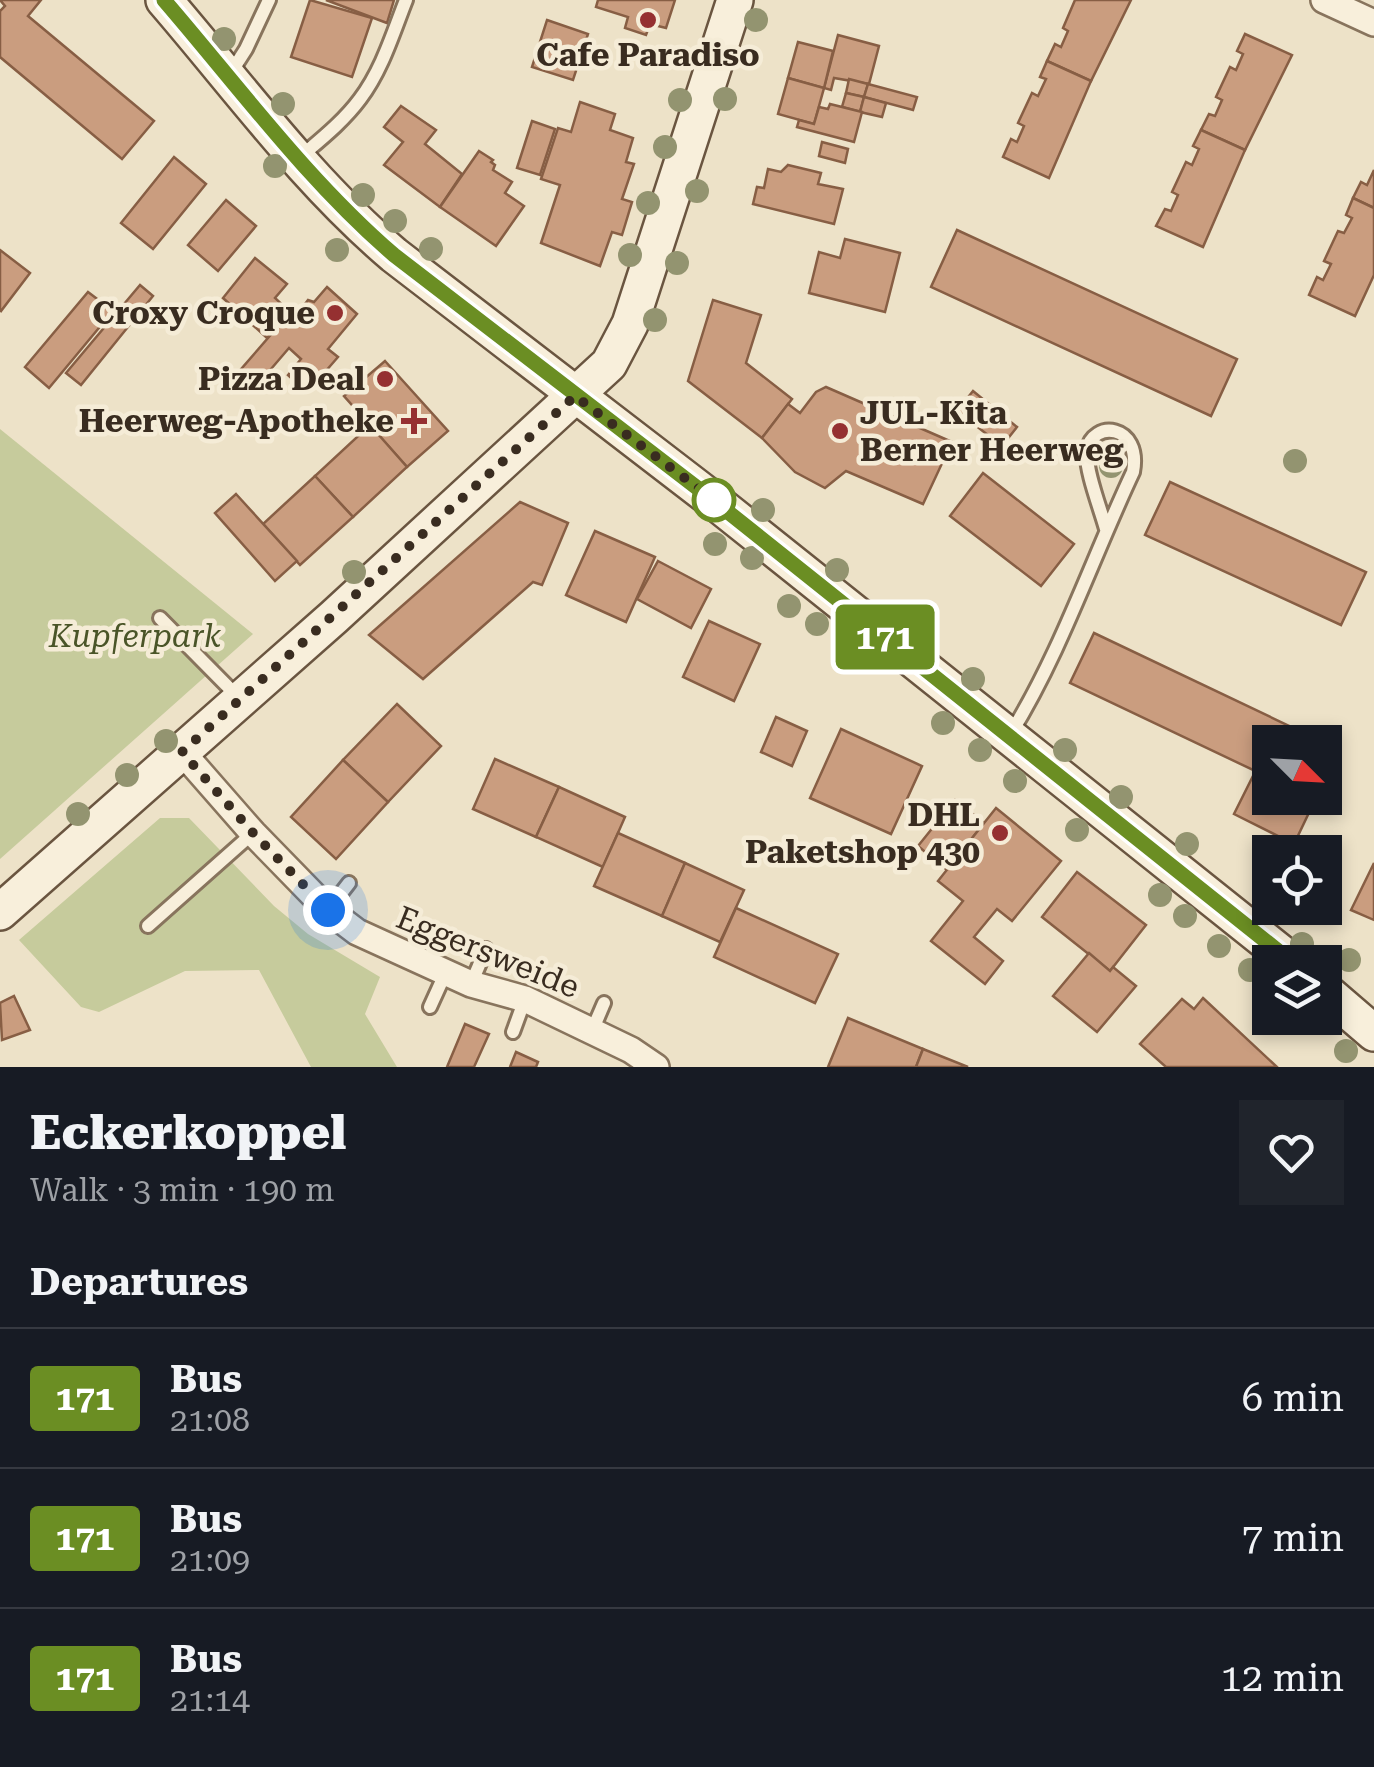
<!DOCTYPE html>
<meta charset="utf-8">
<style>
body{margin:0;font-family:"Roboto Serif",serif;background:#20242c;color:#f1f3f6;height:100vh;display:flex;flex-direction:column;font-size:38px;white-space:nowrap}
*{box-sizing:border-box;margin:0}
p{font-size:32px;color:#9ea1a6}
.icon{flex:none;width:55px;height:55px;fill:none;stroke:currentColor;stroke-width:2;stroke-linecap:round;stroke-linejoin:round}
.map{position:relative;height:1067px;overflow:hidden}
.side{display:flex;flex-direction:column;background:#171b24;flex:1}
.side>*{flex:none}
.badge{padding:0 20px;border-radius:8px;font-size:35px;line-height:65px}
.needle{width:65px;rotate:114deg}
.controls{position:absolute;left:1252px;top:725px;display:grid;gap:20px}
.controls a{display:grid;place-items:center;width:90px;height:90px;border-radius:0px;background:#171b24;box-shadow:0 5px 15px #0003;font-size:50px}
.you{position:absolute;width:50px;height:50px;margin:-25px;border:8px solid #fff;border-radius:50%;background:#1a73e8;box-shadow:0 0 0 15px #1a73e833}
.map>.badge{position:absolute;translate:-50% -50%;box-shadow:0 0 0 5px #fff}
h2{padding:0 30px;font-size:38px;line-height:90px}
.round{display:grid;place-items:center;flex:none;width:105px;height:105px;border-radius:0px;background:#20242c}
.overview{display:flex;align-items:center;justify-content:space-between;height:170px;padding:0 30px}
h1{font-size:48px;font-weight:800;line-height:75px}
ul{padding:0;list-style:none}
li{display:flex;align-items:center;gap:30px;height:140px;padding:0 30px;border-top:2px solid #363941}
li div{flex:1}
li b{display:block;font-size:38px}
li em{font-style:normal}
li .badge{min-width:110px;font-weight:700;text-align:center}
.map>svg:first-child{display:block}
</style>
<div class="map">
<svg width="1374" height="1067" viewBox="0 0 1374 1067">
<rect width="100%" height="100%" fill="#ede2c8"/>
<g fill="#c6cb9c">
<polygon points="0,429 253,634 0,859"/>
<polygon points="160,818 189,818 274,906 308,934 380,977 365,1014 397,1067 311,1067 259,970 185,971 99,1012 81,1007 19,940"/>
</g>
<g fill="#ca9d7f" stroke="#875e44" stroke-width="2.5">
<polygon points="0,0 41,0 28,16 154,121 122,159 0,57 0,11 5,6"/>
<polygon points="310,0 372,18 352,77 291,57"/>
<polygon points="326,0 394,0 387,23"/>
<polygon points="598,0 675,0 666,28 650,24 646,35 625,28 628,17 596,7"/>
<polygon points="1075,0 1131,0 1091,81 1047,61 1055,44 1061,47 1068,31 1063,28"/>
<polygon points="547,20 588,34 573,80 532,67"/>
<polygon points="1245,34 1292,55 1245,150 1201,130 1209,114 1215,116 1222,100 1216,97 1230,67 1236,70 1243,54 1237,51"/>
<polygon points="838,35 879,46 869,84 834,78 831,90 824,88"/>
<polygon points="798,42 833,51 824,88 788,78"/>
<polygon points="1047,61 1091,81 1049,178 1003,157 1011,139 1017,142 1024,126 1018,123 1032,93 1038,96 1046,79 1040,77"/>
<polygon points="788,78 824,88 814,124 778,114"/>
<polygon points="849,79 868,84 864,97 846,93"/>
<polygon points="868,84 917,97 913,110 864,97"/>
<polygon points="846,93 864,97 860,112 842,107"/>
<polygon points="864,97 886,103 882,117 860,112"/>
<polygon points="580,102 615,114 610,130 633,138 626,162 634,164 622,199 632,202 622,235 612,232 600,266 541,243 560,185 541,179 558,128 571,132"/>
<polygon points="830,104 862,112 854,142 797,127 799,120 814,124 819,107 828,109"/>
<polygon points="401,106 436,130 425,144 462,174 440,207 384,165 403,142 384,127"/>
<polygon points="532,121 555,129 540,175 517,168"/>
<polygon points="1201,130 1245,150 1203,247 1156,226 1165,209 1171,211 1178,195 1172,192 1186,162 1192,165 1199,149 1193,146"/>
<polygon points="822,142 848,149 845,163 819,156"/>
<polygon points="479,151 493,160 491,162 495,165 493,170 512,182 505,193 524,206 496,246 440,207"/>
<polygon points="174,157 206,184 153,249 121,223"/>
<polygon points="788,165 821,173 818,184 843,189 834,224 753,204 757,187 764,188 768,169 781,172"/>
<polygon points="1374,170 1374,208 1353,198 1361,182 1367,185"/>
<polygon points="1353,198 1374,208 1374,275 1355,316 1309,295 1317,277 1323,280 1331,264 1324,261 1338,231 1344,233 1352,218 1346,215"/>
<polygon points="226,200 256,226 218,271 188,245"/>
<polygon points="957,230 1237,359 1211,416 931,287"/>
<polygon points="845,239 900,253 885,312 809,293 819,252 840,258"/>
<polygon points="0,250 30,273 1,311 0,310"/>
<polygon points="255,258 287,284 275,298 290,312 267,338 223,298"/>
<polygon points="140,285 153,296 81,385 66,373"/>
<polygon points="327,287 357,314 328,349 338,357 318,380 311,374 300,386 288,375 301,359 289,348 253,390 236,375 294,308 299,312 308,300 314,302"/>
<polygon points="88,292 113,311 49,388 25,367"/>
<polygon points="713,300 761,315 746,363 792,399 762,438 688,381"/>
<polygon points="385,361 448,431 407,467 344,396"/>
<polygon points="826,387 952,442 923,504 846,471 825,488 795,472 762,438 788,404 800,413 816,392"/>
<polygon points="973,391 1017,427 1002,446 957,411"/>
<polygon points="370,425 407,467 353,517 315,476"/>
<polygon points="983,473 1074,544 1041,586 950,516"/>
<polygon points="315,476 353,517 300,565 263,524"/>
<polygon points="1170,482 1366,572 1341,625 1145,535"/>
<polygon points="236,494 297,561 275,581 215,513"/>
<polygon points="520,502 568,523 542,585 533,582 423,679 369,635"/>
<polygon points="595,531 655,557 626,622 566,595"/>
<polygon points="658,561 711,589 691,628 637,599"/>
<polygon points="709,621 760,644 734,701 683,677"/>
<polygon points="1094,633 1302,732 1297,742 1270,742 1270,778 1070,683"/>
<polygon points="397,704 441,746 388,802 343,760"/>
<polygon points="776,717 807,731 792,766 761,752"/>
<polygon points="841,729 922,766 891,834 810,798"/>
<polygon points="495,759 559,787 536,837 473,809"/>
<polygon points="343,760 388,802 336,859 291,817"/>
<polygon points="1255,772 1270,780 1270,798 1316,798 1294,844 1234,814"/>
<polygon points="559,787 625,817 603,867 536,837"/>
<polygon points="955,800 984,823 947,870 918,846"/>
<polygon points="996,808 1061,861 1012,921 997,909 974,937 1003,961 985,984 931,941 963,901 938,881"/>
<polygon points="618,833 685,863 662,916 594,886"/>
<polygon points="685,863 744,890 720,942 662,916"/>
<polygon points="1374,863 1374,920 1351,910"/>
<polygon points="1077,872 1146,925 1110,971 1042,917"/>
<polygon points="736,908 838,954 815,1003 714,957"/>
<polygon points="1089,953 1110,971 1113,967 1136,986 1097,1032 1053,996"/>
<polygon points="14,996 30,1030 2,1040 0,1003"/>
<polygon points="1203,998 1277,1067 1166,1067 1140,1044 1182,999 1194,1009"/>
<polygon points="848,1018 923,1049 916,1067 828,1067"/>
<polygon points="465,1024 489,1034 474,1067 447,1067"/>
<polygon points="923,1049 968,1067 916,1067"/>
<polygon points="516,1052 538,1062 536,1067 510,1067"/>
</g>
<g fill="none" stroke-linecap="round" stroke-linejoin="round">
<defs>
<g id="lane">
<polyline points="230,74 246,49 269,0"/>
<path d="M299 158C320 140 343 122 360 99 382 70 393 33 406 0"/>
<polyline points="160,618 239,698"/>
<path d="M1011 733C1061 652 1092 559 1133 472 1142 424 1092 419 1087 451 1085 470 1101 510 1106 529"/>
<polyline points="328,910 349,883"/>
<polyline points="148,926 253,833"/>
<polyline points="471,984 486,949"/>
<polyline points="430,1007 445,974"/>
<polyline points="592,1031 604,1003"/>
<polyline points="513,1032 525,999"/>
</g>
<g id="street">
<polyline points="1324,0 1374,23"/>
<polyline points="182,752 253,833 328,910 357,932 471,984 525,999 631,1050 656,1067"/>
</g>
<g id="secondary">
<path d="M164 0C239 87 306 180 394 255L713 500 1292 962"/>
<polyline points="0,912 334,617 609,364 630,324 735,0"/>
<polyline points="1325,991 1374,1033"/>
</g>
</defs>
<use href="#lane" stroke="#88745d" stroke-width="18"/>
<use href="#street" stroke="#88745d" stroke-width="30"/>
<use href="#secondary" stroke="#6a5540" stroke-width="40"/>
<use href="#lane" stroke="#f8efdb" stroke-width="12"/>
<use href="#street" stroke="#f8efdb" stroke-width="25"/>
<use href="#secondary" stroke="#f8efdb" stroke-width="35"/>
</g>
<g fill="#939470">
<circle cx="756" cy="20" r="12"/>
<circle cx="224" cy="39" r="12"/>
<circle cx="725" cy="99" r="12"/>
<circle cx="680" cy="100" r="12"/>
<circle cx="283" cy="104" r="12"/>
<circle cx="665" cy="147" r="12"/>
<circle cx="275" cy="166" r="12"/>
<circle cx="697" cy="191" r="12"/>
<circle cx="363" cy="195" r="12"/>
<circle cx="648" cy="203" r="12"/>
<circle cx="395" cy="221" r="12"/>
<circle cx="431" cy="249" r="12"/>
<circle cx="337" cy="250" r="12"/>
<circle cx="630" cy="255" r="12"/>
<circle cx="677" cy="263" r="12"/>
<circle cx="655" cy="320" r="12"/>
<circle cx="1295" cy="461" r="12"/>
<circle cx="1111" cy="466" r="12"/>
<circle cx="763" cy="510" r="12"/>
<circle cx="715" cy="544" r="12"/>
<circle cx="752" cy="558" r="12"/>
<circle cx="837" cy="570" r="12"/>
<circle cx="354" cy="572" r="12"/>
<circle cx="789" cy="606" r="12"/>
<circle cx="817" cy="624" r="12"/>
<circle cx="927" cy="644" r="12"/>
<circle cx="865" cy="661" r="12"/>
<circle cx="973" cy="679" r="12"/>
<circle cx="943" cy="723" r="12"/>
<circle cx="166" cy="741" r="12"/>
<circle cx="980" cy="750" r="12"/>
<circle cx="1065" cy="750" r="12"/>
<circle cx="127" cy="775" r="12"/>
<circle cx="1015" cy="781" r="12"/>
<circle cx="1121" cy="797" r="12"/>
<circle cx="78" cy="814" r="12"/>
<circle cx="1077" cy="830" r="12"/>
<circle cx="1187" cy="844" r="12"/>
<circle cx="1160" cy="895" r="12"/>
<circle cx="1185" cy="916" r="12"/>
<circle cx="1302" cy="944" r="12"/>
<circle cx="1219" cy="946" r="12"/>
<circle cx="1349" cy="960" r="12"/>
<circle cx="1250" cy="970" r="12"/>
<circle cx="1346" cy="1051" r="12"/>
</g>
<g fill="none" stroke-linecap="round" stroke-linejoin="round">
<defs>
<path id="line" d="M164 0C239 87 307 180 394 255L713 500 1292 962"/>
</defs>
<use href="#line" stroke="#fff" stroke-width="22"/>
<use href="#line" stroke="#6b8e23" stroke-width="15"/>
<polyline stroke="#392c20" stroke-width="10" stroke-dasharray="0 18" points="328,910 254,834 182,752 575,396 714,500"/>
</g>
<g fill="#953031" stroke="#f5ecd7" stroke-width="4">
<circle cx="648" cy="20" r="10"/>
<circle cx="335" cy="313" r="10"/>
<circle cx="385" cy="379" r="10"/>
<path d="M409 406h10v10h10v10h-10v10h-10v-10h-10v-10h10z"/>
<circle cx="840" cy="431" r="10"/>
<circle cx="1000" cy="833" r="10"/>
</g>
<circle fill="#fff" stroke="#6b8e23" stroke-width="5" cx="714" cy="500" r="20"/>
<g text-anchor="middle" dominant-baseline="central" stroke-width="9" stroke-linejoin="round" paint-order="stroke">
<g font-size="32" font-weight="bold" fill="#392c20" stroke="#f5ecd7" text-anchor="end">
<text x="648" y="55" text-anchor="middle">Cafe Paradiso</text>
<text x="315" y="313">Croxy Croque</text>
<text x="365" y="379">Pizza Deal</text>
<text x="860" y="413" text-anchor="start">JUL-Kita<tspan x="860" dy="37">Berner Heerweg</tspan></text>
<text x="394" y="421">Heerweg-Apotheke</text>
<text x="980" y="815">DHL<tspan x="980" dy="37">Paketshop 430</tspan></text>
</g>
<g font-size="32" font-style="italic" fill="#4a5528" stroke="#f5ecd7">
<text x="135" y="636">Kupferpark</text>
</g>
<g font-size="32" fill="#392c20" stroke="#f5ecd7">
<text transform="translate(488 952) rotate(22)">Eggersweide</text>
</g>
</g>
</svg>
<div class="controls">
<a><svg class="needle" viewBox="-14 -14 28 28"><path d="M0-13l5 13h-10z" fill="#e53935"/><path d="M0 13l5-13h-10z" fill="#9ea1a6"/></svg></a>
<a><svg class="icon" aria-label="locate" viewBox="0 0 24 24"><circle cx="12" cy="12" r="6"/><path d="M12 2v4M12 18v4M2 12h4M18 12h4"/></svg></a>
<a><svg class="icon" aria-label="layers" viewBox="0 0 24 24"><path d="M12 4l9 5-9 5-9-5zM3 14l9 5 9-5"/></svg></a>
</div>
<div class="you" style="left:328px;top:910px"></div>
<b class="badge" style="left:885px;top:637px;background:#6b8e23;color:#fff">171</b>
</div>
<section class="side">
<div class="overview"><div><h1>Eckerkoppel</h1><p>Walk · 3 min · 190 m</p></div><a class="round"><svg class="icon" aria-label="heart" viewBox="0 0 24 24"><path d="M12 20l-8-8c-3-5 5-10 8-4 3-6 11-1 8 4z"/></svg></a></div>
<h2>Departures</h2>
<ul>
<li><span class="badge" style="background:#6b8e23;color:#fff">171</span><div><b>Bus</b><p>21:08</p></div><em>6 min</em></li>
<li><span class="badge" style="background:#6b8e23;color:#fff">171</span><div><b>Bus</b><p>21:09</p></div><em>7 min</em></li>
<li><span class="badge" style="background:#6b8e23;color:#fff">171</span><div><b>Bus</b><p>21:14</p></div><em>12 min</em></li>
</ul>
</section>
